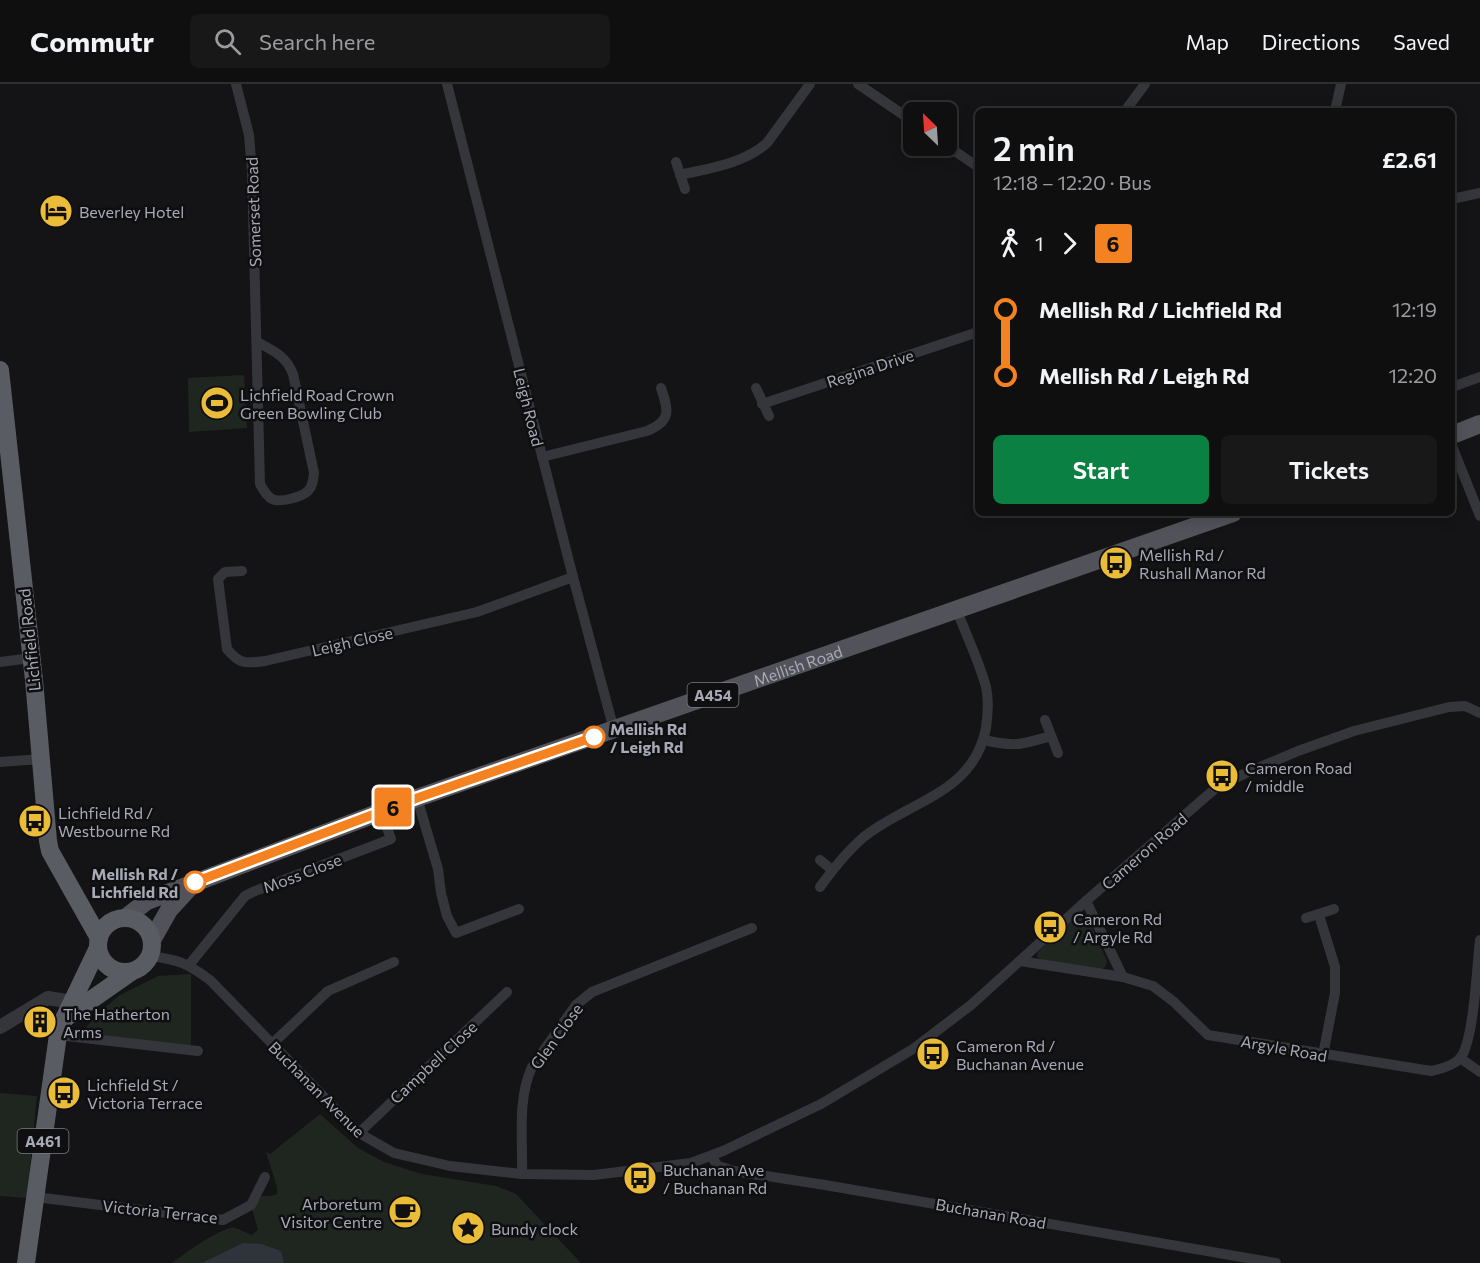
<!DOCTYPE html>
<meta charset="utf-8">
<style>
body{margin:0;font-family:Commissioner,sans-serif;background:#181819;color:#f1f3f6;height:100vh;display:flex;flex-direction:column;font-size:22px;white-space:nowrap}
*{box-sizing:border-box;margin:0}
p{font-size:20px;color:#9b9c9f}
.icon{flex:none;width:33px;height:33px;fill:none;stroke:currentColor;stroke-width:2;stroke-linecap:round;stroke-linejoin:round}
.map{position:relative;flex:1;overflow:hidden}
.sheet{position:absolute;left:975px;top:24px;width:480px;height:408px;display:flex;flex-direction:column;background:#0f0f10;border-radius:9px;box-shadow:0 3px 15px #0003,0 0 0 2px #2f2f30}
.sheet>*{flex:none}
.badge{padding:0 12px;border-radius:4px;font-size:21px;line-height:39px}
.needle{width:39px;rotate:335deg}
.buttons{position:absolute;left:903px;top:18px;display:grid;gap:12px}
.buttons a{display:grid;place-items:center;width:54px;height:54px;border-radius:9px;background:#0f0f10;box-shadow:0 3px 15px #0003,0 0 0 2px #2f2f30;font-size:30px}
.map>.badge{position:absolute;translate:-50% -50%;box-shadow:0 0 0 3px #fff}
.legs{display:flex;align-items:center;gap:9px;height:66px;padding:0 18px;font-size:20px}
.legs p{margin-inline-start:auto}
.head{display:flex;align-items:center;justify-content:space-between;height:102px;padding:0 18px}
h1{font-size:33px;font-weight:600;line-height:45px}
.cta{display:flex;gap:12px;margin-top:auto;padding:12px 18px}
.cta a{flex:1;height:69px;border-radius:9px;background:#0b8043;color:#fff;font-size:24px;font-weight:600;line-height:69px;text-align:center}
.cta a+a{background:#181819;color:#f1f3f6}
ul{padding:0 18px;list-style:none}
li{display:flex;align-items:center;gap:21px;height:66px;font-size:22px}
li i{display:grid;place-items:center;width:9px;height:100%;margin:0 8px;background:currentColor}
li i::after{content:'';width:15px;height:15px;margin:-8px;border:4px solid;border-radius:50%;background:#0f0f10}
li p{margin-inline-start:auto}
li:first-child i{background:linear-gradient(#0000 50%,currentColor 0)}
li:last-child i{background:linear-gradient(currentColor 50%,#0000 0)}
header{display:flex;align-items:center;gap:36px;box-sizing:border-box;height:84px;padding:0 30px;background:#0f0f10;border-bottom:2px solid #2f2f30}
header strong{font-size:28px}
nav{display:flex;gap:33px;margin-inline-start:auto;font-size:21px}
.search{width:420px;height:54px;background:#181819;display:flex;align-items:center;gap:15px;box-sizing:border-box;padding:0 21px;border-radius:9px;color:#9b9c9f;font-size:22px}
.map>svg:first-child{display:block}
</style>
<header>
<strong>Commutr</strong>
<div class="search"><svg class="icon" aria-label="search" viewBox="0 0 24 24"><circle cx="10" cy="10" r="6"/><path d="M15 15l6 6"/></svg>Search here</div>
<nav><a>Map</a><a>Directions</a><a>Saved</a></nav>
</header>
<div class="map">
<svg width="1480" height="1179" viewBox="0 0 1480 1179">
<rect width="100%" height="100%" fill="#141416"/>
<g fill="#1f2620">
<polygon points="244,291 247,344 189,348 188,294"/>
<polygon points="1083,830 1087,832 1107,877 1105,883 1098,886 1041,876 1037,872 1038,868 1077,831"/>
<polygon points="191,890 191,963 77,953 102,926 120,911 158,892"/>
<polygon points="0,1009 37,1012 27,1114 0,1112"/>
<path d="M320 1030 358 1064 384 1078 422 1090 496 1102 516 1110 581 1179H172C182 1171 224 1141 235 1144 240 1145 246 1149 252 1151L258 1146 252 1125 261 1112H271L277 1110V1103L266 1068 270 1070Z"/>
</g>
<polygon fill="#2d343b" points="243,1159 261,1160 281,1167 284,1179 202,1179"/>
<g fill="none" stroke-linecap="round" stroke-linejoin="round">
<g stroke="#35363b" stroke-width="10">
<path d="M236 0 249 51 252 87 260 400C263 405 266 412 272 415 280 419 302 413 308 407 313 402 313 396 314 389L293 290C286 272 274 267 257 258"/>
<polyline points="447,0 573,493 614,646"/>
<polyline points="858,0 914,38"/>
<polyline points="1125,27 1145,0"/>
<polyline points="1335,27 1341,0"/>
<polyline points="946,61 978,83"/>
<polyline points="676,78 685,105"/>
<path d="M680 91C710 84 743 80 767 59L810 0"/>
<polyline points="1452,115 1480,109"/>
<polyline points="1452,303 1480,293"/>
<polyline points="756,304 769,332"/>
<polyline points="762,320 978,248"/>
<polyline points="1452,362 1480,432"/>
<path d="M542 373 647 347C671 337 669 327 661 304"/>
<path d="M242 487 225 488 218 495 227 565C240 581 246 579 265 577L477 528 573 493"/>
<polyline points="0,578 31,574"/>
<polyline points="1045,636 1058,669"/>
<path d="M984 656C1015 663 1020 661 1051 652"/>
<polyline points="0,678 41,675"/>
<polyline points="417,714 438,785 441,809 447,832 456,849 519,825"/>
<polyline points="820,776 832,786"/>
<path d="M820 803C833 785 847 767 865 752 910 717 974 709 986 644 988 630 989 616 986 603 979 577 966 551 957 526"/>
<polyline points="1086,817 1123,893"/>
<polyline points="1319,831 1335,883 1335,909 1323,971"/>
<polyline points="1306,834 1334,825"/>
<path d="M151 872C179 876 187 879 210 896L359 1049 394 1069 450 1082 522 1090 594 1091 691 1079 723 1067 821 1020 913 965 971 921 1086 817 1217 703 1246 689 1298 667 1354 647 1449 623 1465 622 1480 629"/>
<path d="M1020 877 1123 893 1153 902 1174 918 1208 951 1431 987C1441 985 1455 981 1461 973 1474 955 1477 881 1480 856"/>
<polyline points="189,881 245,812 255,807 391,755 385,738"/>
<polyline points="58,951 198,967"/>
<polyline points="272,960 328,907 394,878"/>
<polyline points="1460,974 1480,988"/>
<polyline points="359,1049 507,908"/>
<polyline points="711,1072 718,1082 734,1087 825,1101 1276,1179"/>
<path d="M522 1090C523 1056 517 1015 532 983L576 921 592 908 752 844"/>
<polyline points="35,1113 223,1136 251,1121 265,1093"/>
</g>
<polyline stroke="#35363b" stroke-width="14" points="0,943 48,914 73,918"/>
<g stroke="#52535a" stroke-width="18">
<polyline points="1452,351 1480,340"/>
<path id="s1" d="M125 834 147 817 417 714 1233 429"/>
<polyline points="152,856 169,826 191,802"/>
</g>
<g stroke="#5a5c63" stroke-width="18">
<polyline points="0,286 34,596 48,757 50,767 99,854"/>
<circle cx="125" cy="861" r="27"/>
<polyline points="68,932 131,888"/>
<polyline points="26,1179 58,951 64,935 98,864"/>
</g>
</g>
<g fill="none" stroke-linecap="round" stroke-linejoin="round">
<defs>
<polyline id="line-1" points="195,798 417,714 594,653"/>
</defs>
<use href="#line-1" stroke="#fff" stroke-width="14"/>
<use href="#line-1" stroke="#f58220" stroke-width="9"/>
</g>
<defs>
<symbol id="hotel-disc" viewBox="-11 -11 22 22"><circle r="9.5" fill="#ebbc38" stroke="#0f0f11"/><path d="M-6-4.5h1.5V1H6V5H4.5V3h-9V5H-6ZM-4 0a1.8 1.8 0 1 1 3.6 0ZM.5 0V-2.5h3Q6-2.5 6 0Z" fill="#111"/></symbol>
<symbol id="stadium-disc" viewBox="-11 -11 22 22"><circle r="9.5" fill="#ebbc38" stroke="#0f0f11"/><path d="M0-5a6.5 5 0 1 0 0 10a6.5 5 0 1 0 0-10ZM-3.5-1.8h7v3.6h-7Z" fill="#111"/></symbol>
<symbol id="bus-disc" viewBox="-11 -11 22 22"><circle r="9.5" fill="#ebbc38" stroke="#0f0f11"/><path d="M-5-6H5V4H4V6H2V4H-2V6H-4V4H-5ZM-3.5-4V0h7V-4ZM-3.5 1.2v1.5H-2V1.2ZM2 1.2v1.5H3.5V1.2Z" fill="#111"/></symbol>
<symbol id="building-disc" viewBox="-11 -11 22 22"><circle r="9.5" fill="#ebbc38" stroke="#0f0f11"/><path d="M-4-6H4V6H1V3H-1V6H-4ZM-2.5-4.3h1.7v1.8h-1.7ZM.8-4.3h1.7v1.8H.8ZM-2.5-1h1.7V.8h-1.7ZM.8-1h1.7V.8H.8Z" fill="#111"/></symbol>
<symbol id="cafe-disc" viewBox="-11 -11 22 22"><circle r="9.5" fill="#ebbc38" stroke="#0f0f11"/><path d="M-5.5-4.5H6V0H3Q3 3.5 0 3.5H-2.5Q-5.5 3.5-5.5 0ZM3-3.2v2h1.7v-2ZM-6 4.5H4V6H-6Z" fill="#111"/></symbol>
<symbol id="sight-disc" viewBox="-11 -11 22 22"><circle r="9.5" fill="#ebbc38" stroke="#0f0f11"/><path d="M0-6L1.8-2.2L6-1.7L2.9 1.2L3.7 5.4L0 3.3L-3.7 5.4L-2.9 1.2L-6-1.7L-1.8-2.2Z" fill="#111"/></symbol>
</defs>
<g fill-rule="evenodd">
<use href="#hotel-disc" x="37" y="108" width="38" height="38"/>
<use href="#stadium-disc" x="198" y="300" width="38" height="38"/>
<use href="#bus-disc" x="1097" y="460" width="38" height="38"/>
<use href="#bus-disc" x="1203" y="673" width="38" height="38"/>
<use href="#bus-disc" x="16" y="718" width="38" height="38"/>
<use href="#bus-disc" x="1031" y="824" width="38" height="38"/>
<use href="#building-disc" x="21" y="919" width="38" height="38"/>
<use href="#bus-disc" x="914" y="951" width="38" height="38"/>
<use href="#bus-disc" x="45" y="990" width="38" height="38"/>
<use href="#bus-disc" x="621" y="1075" width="38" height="38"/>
<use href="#cafe-disc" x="386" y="1109" width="38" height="38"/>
<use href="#sight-disc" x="449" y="1125" width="38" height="38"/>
</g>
<g fill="#fff" stroke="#f58220" stroke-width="3">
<circle cx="594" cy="653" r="10"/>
<circle cx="195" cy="798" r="10"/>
</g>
<g text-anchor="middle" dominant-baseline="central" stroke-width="5" stroke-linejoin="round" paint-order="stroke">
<g fill="#0f0f11" stroke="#797c84" stroke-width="1.5">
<rect x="687.5" y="599" width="51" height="24" rx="4.5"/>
<rect x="17.5" y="1045" width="51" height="24" rx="4.5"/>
</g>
<g font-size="15" font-weight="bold" fill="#a7aab6">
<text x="713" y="611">A454</text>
<text x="43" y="1057">A461</text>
</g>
<g font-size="16" fill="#a7aab6" stroke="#0f0f11" text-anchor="start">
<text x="79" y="127">Beverley Hotel</text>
<text x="240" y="310">Lichfield Road Crown<tspan x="240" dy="18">Green Bowling Club</tspan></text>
<text x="1139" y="470">Mellish Rd /<tspan x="1139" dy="18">Rushall Manor Rd</tspan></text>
<text x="1245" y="683">Cameron Road<tspan x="1245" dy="18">/ middle</tspan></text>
<text x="58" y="728">Lichfield Rd /<tspan x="58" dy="18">Westbourne Rd</tspan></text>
<text x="1073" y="834">Cameron Rd<tspan x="1073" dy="18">/ Argyle Rd</tspan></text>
<text x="63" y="929">The Hatherton<tspan x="63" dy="18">Arms</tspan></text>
<text x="956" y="961">Cameron Rd /<tspan x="956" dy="18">Buchanan Avenue</tspan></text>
<text x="87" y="1000">Lichfield St /<tspan x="87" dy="18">Victoria Terrace</tspan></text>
<text x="663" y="1085">Buchanan Ave<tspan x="663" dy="18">/ Buchanan Rd</tspan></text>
<text x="382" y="1119" text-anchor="end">Arboretum<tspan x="382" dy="18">Visitor Centre</tspan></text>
<text x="491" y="1144">Bundy clock</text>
</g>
<g font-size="16" fill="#a7aab6" stroke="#0f0f11">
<text transform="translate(253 128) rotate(-92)">Somerset Road</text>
<text transform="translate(870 284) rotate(-18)">Regina Drive</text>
<text transform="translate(529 323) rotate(76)">Leigh Road</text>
<text transform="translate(29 556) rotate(-96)">Lichfield Road</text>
<text transform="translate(352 557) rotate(-13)">Leigh Close</text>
<text stroke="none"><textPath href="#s1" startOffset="720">Mellish Road</textPath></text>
<text transform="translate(1144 767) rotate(-41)">Cameron Road</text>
<text transform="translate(302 789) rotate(-21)">Moss Close</text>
<text transform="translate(556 952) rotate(-54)">Glen Close</text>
<text transform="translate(1284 964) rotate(10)">Argyle Road</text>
<text transform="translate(433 978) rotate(-43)">Campbell Close</text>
<text transform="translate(317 1005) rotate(45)">Buchanan Avenue</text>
<text transform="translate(160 1127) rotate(6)">Victoria Terrace</text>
<text transform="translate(991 1129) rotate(10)">Buchanan Road</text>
</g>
<g font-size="16" font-weight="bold" fill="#a7aab6" stroke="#0f0f11" text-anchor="start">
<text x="610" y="644">Mellish Rd<tspan x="610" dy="18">/ Leigh Rd</tspan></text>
<text x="178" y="789" text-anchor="end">Mellish Rd /<tspan x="178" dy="18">Lichfield Rd</tspan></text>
</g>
</g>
</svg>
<div class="buttons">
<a><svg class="needle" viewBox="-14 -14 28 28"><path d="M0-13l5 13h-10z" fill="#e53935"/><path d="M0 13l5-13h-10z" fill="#9b9c9f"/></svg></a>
</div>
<b class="badge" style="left:393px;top:723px;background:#f58220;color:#111">6</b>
<section class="sheet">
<div class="head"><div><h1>2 min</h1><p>12:18 – 12:20 · Bus</p></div><b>£2.61</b></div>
<div class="legs"><svg class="icon" aria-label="walk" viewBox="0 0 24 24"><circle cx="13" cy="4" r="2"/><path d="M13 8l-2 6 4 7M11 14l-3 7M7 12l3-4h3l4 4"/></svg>1<svg class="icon" aria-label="forward" viewBox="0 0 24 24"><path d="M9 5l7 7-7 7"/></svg><b class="badge" style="background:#f58220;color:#111">6</b></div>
<ul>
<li><i style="color:#f58220"></i><b>Mellish Rd / Lichfield Rd</b><p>12:19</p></li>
<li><i style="color:#f58220"></i><b>Mellish Rd / Leigh Rd</b><p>12:20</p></li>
</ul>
<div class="cta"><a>Start</a><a>Tickets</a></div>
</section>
</div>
